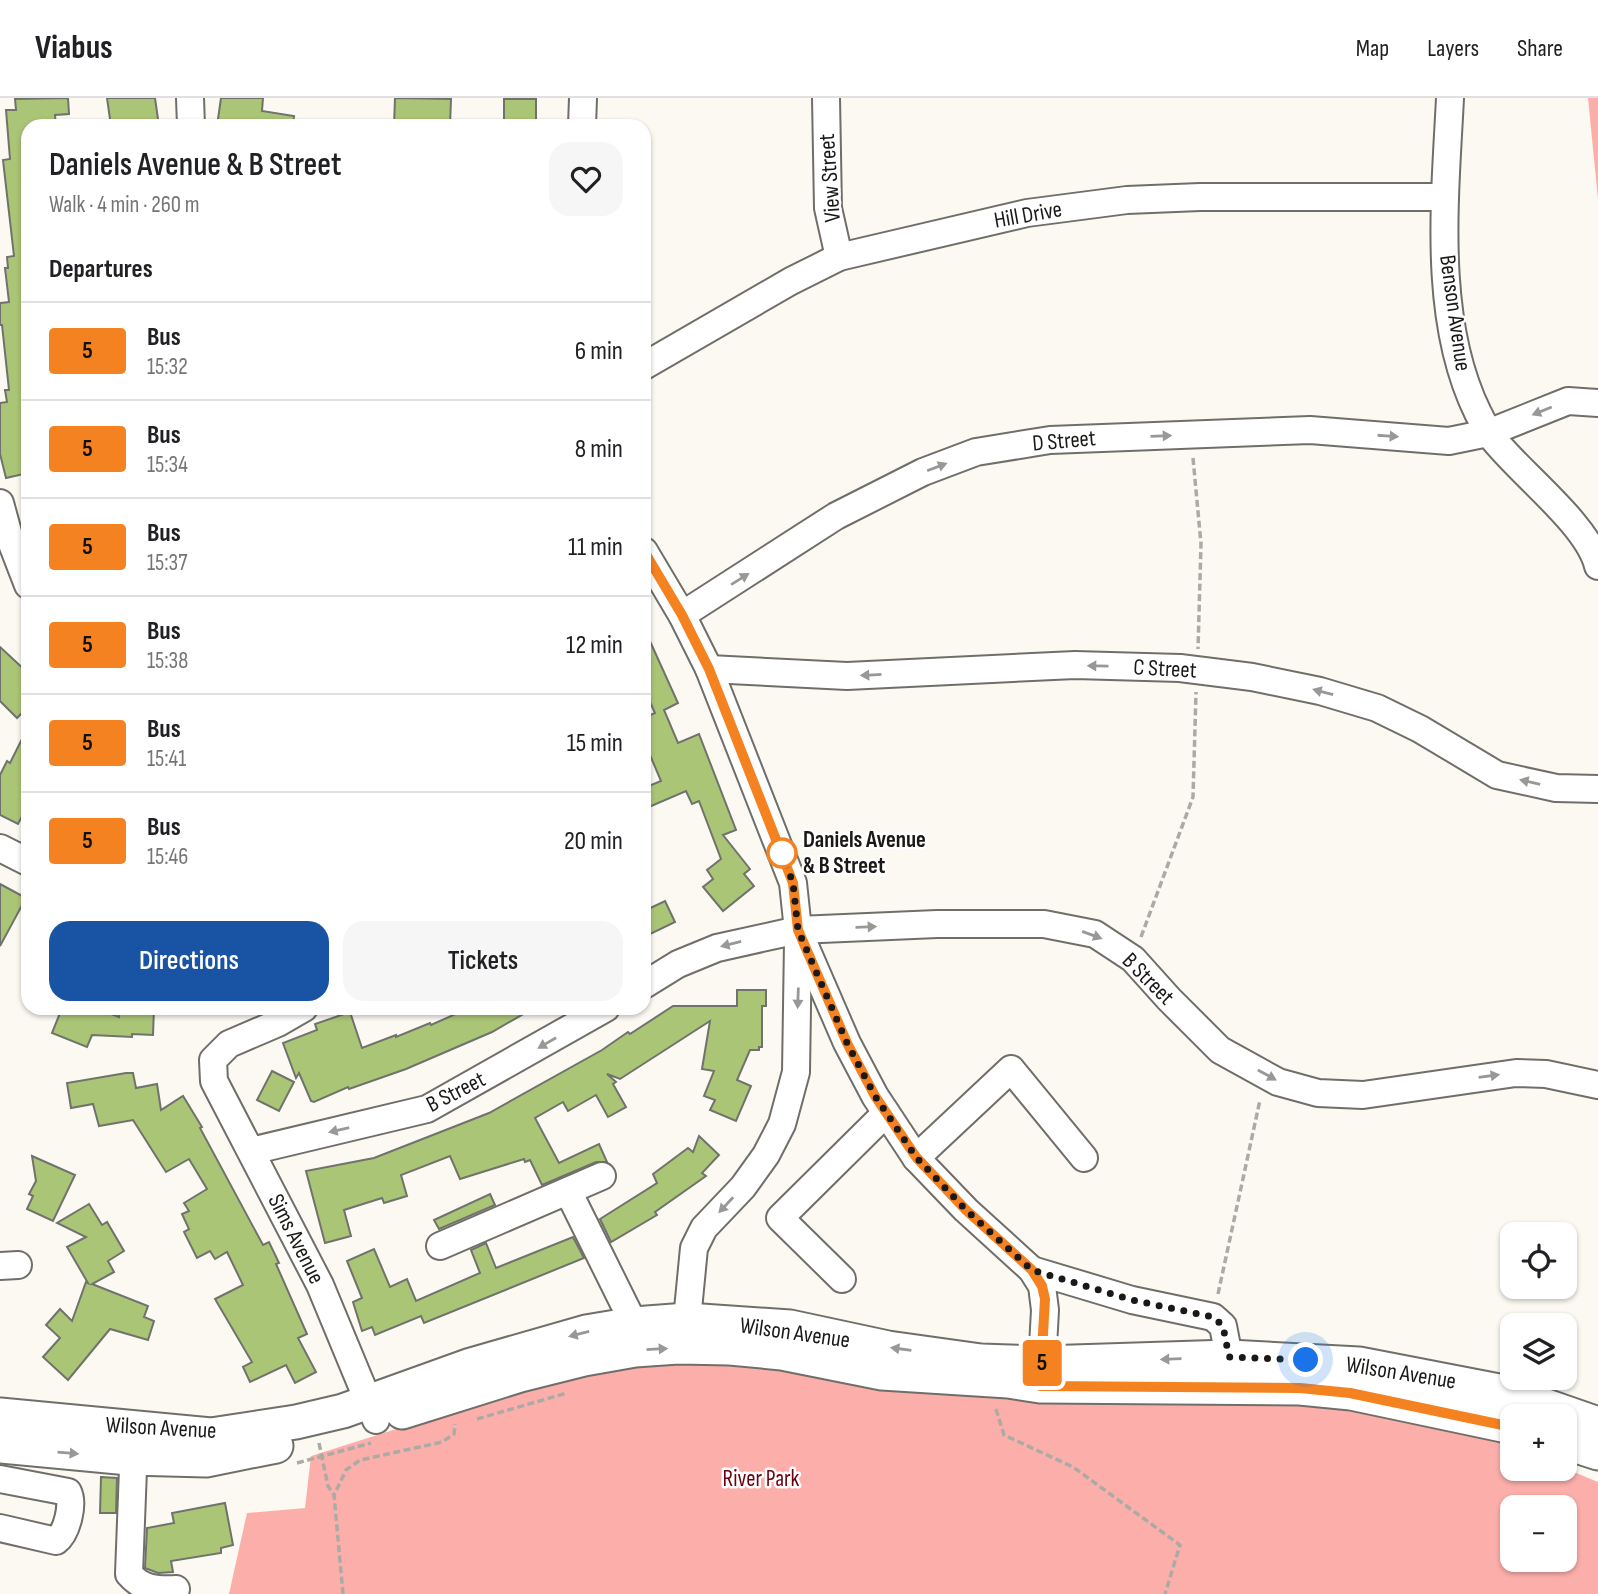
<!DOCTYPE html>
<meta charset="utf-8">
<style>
body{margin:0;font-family:"Sofia Sans Condensed",sans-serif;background:#f6f6f6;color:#202124;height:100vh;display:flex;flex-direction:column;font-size:26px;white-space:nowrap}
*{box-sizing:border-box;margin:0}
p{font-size:23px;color:#757577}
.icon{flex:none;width:38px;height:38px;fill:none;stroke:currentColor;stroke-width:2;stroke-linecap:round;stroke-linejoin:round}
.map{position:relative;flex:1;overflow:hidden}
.drawer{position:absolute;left:21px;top:21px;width:630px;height:896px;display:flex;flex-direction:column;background:#fff;border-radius:21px;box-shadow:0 2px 5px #0004}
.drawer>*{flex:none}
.badge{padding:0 14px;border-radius:5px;font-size:24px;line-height:46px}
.controls{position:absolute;left:1500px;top:1124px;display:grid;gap:14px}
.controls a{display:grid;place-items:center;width:77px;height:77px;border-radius:14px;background:#fff;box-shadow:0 2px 5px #0004;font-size:35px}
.you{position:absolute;width:35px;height:35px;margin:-18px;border:5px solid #fff;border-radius:50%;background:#1a73e8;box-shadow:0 0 0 10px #1a73e833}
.map>.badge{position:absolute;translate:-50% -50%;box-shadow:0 0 0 4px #fff}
h2{padding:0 28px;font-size:26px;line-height:63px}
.round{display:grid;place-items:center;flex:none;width:74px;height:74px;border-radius:21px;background:#f6f6f6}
.overview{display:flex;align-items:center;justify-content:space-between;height:119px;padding:0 28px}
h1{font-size:33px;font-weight:600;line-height:52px}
.primary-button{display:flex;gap:14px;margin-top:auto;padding:14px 28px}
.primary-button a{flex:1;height:80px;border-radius:21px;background:#1853a4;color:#fff;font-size:28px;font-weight:600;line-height:80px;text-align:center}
.primary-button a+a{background:#f6f6f6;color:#202124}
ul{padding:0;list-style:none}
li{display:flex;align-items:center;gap:21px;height:98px;padding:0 28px;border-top:2px solid #e0e0e0}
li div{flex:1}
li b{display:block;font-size:26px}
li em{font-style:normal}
li .badge{min-width:77px;font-weight:700;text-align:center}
header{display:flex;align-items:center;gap:42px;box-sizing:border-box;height:98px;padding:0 35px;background:#fff;border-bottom:2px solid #e0e0e0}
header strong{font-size:33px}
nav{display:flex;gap:38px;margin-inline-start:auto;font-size:24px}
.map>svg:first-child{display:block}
</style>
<header>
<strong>Viabus</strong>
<nav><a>Map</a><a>Layers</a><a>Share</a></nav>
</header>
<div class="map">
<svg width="1598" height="1496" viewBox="0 0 1598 1496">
<rect width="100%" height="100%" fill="#fbf9f2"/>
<g fill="#fcafaa" fill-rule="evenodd">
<polygon points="1588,0 1598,0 1598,101"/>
<path d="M666 1265H779L906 1291 1058 1305H1327L1463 1328 1512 1350V1370H1564L1598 1384V1496H229L247 1415 305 1410 311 1358 580 1273ZM1512 1409H1564V1461H1512Z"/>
</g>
<g fill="#abc577" stroke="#70726c" stroke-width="2">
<polygon points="68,0 69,16 55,17 56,28 28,28 28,375 6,380 0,356 0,305 7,304 5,292 9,292 2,227 0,227 0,205 9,204 5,170 8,170 7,159 14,158 3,62 10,61 6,12 16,12 15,1"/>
<polygon points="107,0 155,0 159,28 111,28"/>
<polygon points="221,0 263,0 262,13 294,18 293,28 217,28"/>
<polygon points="395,0 451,1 450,28 394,28"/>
<rect x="504" y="1" width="32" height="27"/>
<polygon points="644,530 678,605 664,612 678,645 699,636 736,732 723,737 750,771 744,776 754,788 723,813 703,789 713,781 707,772 721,761 699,703 692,706 686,693 649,709 644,699 644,690 661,683 644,643 644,620 655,615 644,591"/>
<polygon points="0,549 28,575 28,609 17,620 0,603"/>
<polygon points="28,629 28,707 18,726 0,717 0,677 7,663 10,665"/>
<polygon points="0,786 26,800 0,848"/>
<polygon points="665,803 675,824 644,839 644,813"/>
<polygon points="737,892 766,892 766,908 762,908 762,949 759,949 759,952 750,952 737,982 751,988 736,1023 710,1012 715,1002 704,998 714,973 702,971 710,923 620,981 607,976 616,984 613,986 626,1009 608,1019 596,997 568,1013 563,1004 535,1020 559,1065 599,1046 607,1064 596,1064 542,1087 530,1062 525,1064 524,1061 460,1081 450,1058 401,1077 407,1098 384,1105 382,1100 344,1112 351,1138 325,1145 306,1073 374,1060 489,1015 602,952 628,934 630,936 673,908 737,908"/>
<polygon points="62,910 96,910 119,919 119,910 154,910 153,937 132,936 132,939 92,937 87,949 52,935"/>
<polygon points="469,910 534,910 492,934 406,971 349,991 348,989 314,1004 311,1003 299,975 296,980 283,945 317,932 315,926 350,914 362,950 396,937 396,939 430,925 431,927"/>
<polygon points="272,973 294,984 279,1013 257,1002"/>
<polygon points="126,975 133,975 136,990 157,986 161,1012 183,998 202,1029 200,1030 263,1147 269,1144 279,1165 276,1166 307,1236 298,1240 316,1274 295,1285 286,1267 250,1284 243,1269 252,1264 215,1201 243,1187 227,1154 215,1161 210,1153 197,1160 184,1134 189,1131 182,1116 189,1113 184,1105 207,1091 189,1061 166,1074 133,1022 99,1028 93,1006 71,1010 67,985"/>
<polygon points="699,1038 719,1057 702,1075 706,1078 655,1114 657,1117 611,1144 600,1121 657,1085 653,1076 688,1050 693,1054"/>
<polygon points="32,1058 75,1077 53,1123 27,1111 33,1098 29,1096 36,1083"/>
<polygon points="490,1096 495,1107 439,1131 434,1122"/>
<polygon points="89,1106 102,1127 107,1124 124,1153 108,1163 114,1174 92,1186 148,1208 144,1219 154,1223 148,1242 110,1231 68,1282 43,1259 60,1240 46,1227 60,1211 72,1223 86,1184 88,1185 67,1149 86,1139 57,1125"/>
<polygon points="573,1139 584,1160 424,1225 421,1218 375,1237 372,1229 362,1233 353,1204 362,1200 347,1163 374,1151 390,1189 407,1181 416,1203 480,1175 471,1152 486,1145 496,1170"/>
<polygon points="101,1379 117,1380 116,1415 100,1415"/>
<polygon points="225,1405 233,1447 221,1450 221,1455 171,1463 173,1474 158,1475 145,1470 147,1430 174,1425 172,1415"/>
</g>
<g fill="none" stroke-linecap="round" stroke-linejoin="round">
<defs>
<g id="minor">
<polyline points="190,0 191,28"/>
<polyline points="826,0 828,110 839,159"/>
<path d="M1450 0C1445 101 1432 222 1478 315 1482 322 1485 331 1491 338 1518 374 1588 426 1598 468"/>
<polyline points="582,28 583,0"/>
<polyline points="644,268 791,183 839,159 1027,115 1127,102 1200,99 1445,99"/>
<polyline points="0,405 9,438 28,487"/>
<polyline points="644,453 682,517 709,571 793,785 798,832 847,945 875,998 916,1060 966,1112 1032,1172 1042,1188 1045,1212 1041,1285"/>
<polyline points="682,517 836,418 923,374 976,354 1050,342 1310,332 1449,343 1488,335 1568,303 1598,305"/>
<polyline points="709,571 847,578 1075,567 1180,570 1252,579 1320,593 1377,610 1420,631 1497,677 1556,690 1598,691"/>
<polyline points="0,750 28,764"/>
<polyline points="644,887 678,866 717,850 798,832 937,826 1044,826 1095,836 1133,861 1169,901 1220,952 1278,984 1318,995 1363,997 1516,975 1546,976 1598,987"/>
<polyline points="304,910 278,925 229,946 213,962 214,983 320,1187 376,1322"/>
<polyline points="251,1053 427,1011 606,910"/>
<polyline points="916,1060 1011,971 1084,1060"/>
<polyline points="568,1093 634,1226"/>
<polyline points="440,1148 602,1078"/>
<polyline points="0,1168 18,1167"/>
<polyline points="1032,1172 1132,1202 1213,1219 1223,1228 1229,1259"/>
<polyline points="842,1181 780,1120 886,1015"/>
<polyline points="687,1222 694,1150 704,1130 743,1089 766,1057 782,1026 796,974 798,844"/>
<path d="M129 1360 133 1371 129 1476C142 1491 156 1492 176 1491"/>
<path d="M0 1381 68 1394C74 1406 67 1435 56 1443L0 1430"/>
</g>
<g id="major">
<polyline points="402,1314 520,1277 584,1261 635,1252 678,1249 730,1250 782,1255 882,1275 1008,1283 1040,1288 1300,1290 1351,1295 1512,1329"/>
<polyline points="0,1317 211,1337 296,1324 343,1313 471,1267 586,1234 634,1226 687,1222 790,1229 888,1250 981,1263 1042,1265 1229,1259 1359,1266 1509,1295 1598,1326"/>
<polyline points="1564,1344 1598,1355"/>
<polyline points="0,1348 129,1360 206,1362 276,1348"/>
</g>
</defs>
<use href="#minor" stroke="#706e68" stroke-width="30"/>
<use href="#major" stroke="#706e68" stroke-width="37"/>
<g stroke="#acaaa5" stroke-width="3.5" stroke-dasharray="7 3.5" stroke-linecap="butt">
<polyline points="1193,360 1201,446 1198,551"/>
<polyline points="1141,839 1193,699 1196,594"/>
<polyline points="1218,1196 1260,1002"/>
<polyline points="996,1311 1004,1337 1073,1369 1180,1447 1165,1496"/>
<polyline points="477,1321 567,1295"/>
<polyline points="319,1345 328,1388 334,1397"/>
<polyline points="297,1365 371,1345"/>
<polyline points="343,1496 334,1397 346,1372 360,1362 442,1344 454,1336 455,1326"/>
</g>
<use href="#minor" stroke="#fff" stroke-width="26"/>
<use href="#major" stroke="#fff" stroke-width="33"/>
</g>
<defs><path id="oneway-solid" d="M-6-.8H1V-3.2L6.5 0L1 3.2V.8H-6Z" transform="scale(1.75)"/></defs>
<g fill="#989897">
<use href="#oneway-solid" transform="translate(1542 313) rotate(158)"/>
<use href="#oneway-solid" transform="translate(1161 338) rotate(-2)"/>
<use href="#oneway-solid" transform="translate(1388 338) rotate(4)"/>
<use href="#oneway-solid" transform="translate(937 369) rotate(-21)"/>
<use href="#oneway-solid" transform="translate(740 481) rotate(-32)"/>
<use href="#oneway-solid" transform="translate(1098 568) rotate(-179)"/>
<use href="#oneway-solid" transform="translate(871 577) rotate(177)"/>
<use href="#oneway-solid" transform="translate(1323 594) rotate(-165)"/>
<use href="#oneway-solid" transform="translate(1530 684) rotate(-167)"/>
<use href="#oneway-solid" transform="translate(866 829) rotate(-2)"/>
<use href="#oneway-solid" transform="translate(1092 837) rotate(20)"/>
<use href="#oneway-solid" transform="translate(731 846) rotate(166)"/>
<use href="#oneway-solid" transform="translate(798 900) rotate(92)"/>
<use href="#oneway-solid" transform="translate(547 945) rotate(150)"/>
<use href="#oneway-solid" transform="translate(1267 977) rotate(29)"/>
<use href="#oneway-solid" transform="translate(1489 978) rotate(-8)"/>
<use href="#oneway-solid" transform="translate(339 1032) rotate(167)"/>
<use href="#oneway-solid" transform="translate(726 1107) rotate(133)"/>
<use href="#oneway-solid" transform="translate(579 1236) rotate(166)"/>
<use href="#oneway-solid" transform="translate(657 1251) rotate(-3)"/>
<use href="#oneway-solid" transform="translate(901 1251) rotate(-172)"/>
<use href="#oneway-solid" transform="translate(1171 1261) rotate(178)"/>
<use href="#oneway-solid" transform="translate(68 1355) rotate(5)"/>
</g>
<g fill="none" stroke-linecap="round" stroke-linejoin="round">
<defs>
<polyline id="line" points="644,453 682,517 709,571 793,785 798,832 847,945 875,998 916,1059 966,1112 1032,1172 1042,1188 1045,1201 1040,1288 1300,1290 1350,1295 1512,1329"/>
</defs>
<use href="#line" stroke="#fff" stroke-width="16"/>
<use href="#line" stroke="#f58220" stroke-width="10"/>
<polyline stroke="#1a1917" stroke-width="7" stroke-dasharray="0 12.6" points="782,755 793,785 798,832 847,945 875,998 916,1059 966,1112 1032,1172 1132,1202 1213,1219 1223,1228 1229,1259 1306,1262"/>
</g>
<circle fill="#fff" stroke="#f58220" stroke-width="3.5" cx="782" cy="755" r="14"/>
<g text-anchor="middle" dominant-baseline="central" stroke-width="5" stroke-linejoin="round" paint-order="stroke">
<g font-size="23" fill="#1a1917" stroke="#fff">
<text transform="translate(830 80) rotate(-94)">View Street</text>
<text transform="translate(1028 117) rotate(-10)">Hill Drive</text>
<text transform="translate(1455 215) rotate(82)">Benson Avenue</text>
<text transform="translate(1064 343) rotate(-5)">D Street</text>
<text transform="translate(1165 571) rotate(3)">C Street</text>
<text transform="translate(1148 881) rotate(45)">B Street</text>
<text transform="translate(456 994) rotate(-27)">B Street</text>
<text transform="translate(296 1141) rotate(63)">Sims Avenue</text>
<text transform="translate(795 1235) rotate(8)">Wilson Avenue</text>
<text transform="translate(1401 1275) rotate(9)">Wilson Avenue</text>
<text transform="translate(161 1330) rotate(3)">Wilson Avenue</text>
</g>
<g font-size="23" font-weight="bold" fill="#1a1917" stroke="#fff" text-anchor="start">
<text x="803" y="742">Daniels Avenue<tspan x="803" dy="26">&amp; B Street</tspan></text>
</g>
<g font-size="23" fill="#6d0010" stroke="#fff">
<text x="761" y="1381">River Park</text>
</g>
</g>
</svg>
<div class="controls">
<a><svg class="icon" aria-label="locate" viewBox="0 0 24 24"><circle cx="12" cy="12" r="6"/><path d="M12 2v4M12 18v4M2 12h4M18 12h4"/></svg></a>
<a><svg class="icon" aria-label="layers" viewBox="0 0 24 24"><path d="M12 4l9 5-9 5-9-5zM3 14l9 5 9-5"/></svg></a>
<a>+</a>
<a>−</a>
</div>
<div class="you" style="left:1306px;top:1262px"></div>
<b class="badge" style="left:1042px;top:1265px;background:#f58220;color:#111">5</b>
<section class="drawer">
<div class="overview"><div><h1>Daniels Avenue &amp; B Street</h1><p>Walk · 4 min · 260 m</p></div><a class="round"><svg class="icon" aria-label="heart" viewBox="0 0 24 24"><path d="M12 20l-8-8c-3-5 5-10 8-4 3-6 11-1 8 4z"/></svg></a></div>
<h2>Departures</h2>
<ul>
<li><span class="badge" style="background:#f58220;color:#111">5</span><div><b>Bus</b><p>15:32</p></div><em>6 min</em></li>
<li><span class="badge" style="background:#f58220;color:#111">5</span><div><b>Bus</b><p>15:34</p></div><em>8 min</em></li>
<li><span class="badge" style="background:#f58220;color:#111">5</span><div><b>Bus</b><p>15:37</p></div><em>11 min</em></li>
<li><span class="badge" style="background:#f58220;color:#111">5</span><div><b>Bus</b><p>15:38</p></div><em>12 min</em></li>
<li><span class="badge" style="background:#f58220;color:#111">5</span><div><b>Bus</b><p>15:41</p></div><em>15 min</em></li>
<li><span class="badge" style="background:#f58220;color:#111">5</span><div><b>Bus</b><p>15:46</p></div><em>20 min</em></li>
</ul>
<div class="primary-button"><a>Directions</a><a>Tickets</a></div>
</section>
</div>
